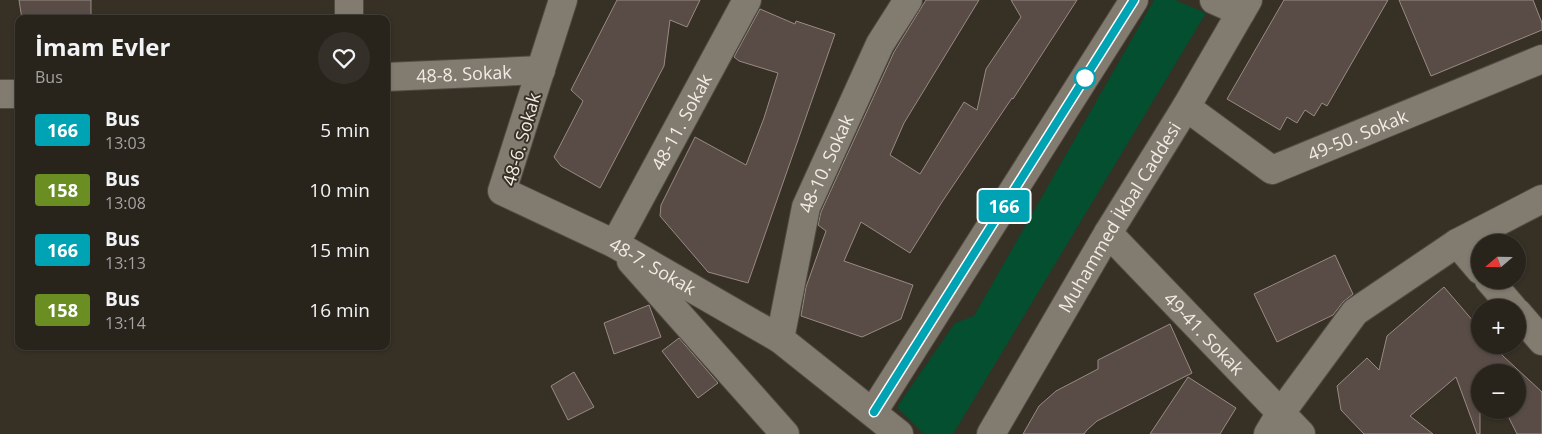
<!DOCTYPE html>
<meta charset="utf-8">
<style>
body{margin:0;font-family:"Open Sans",sans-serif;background:#343029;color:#f1f3f6;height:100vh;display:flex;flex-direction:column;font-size:19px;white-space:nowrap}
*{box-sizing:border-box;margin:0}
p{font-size:16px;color:#a5a4a3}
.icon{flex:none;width:28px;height:28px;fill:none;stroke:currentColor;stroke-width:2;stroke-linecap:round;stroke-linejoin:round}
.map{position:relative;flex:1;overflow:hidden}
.drawer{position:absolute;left:15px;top:15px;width:375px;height:335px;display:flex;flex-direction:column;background:#28241c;border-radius:10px;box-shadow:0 1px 4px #0004,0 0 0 1px #44413b}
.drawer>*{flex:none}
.badge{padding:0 10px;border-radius:4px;font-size:18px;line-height:32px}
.needle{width:32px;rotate:250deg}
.tools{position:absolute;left:1471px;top:234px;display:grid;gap:10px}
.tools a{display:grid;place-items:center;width:55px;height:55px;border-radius:50%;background:#28241c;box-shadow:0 1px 4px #0004,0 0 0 1px #44413b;font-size:25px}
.map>.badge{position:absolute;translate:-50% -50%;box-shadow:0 0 0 2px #fff}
.round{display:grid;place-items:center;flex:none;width:52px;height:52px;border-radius:26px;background:#343029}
.head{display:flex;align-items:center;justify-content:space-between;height:85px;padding:0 20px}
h1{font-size:24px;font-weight:700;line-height:38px}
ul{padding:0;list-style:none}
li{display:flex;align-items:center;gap:15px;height:60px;padding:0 20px}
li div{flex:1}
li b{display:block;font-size:19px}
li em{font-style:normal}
li .badge{min-width:55px;font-weight:700;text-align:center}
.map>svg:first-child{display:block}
</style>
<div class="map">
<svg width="1542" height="434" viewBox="0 0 1542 434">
<rect width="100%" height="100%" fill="#363025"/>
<polygon fill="#034f30" points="1154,0 1175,0 1206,13 953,434 924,434 897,407 955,323 974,316"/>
<g fill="#594c46" stroke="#998a84">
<polygon points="19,0 91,0 91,15 22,19"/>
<polygon points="617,0 700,0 687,27 670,20 664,66 600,188 561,166 554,157 583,101 571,90"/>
<polygon points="926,0 979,0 904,123 890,155 920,174 964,102 977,110 986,69 1021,17 1011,0 1077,0 1013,99 1012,98 942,202 910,253 861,222 844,261 913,285 901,319 862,337 801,316 806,287 826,231 818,225 821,212 894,52"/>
<polygon points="1284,0 1388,0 1327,106 1322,103 1314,116 1305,110 1297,123 1287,117 1280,130 1227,99"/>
<polygon points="1399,0 1533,0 1542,23 1542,30 1431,76"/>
<polygon points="760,9 795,24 796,21 835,34 748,283 708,272 660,216 661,205 695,137 746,165 764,118 778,73 739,61 734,57"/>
<polygon points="1335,255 1353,294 1343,302 1333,315 1277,342 1254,294"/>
<polygon points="1444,287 1480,329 1480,345 1494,345 1503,356 1542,392 1542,434 1517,434 1505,410 1518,410 1518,372 1480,372 1480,434 1477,434 1456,377 1410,416 1433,434 1364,434 1341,410 1337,386 1367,358 1379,370 1387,336"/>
<polygon points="649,305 661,337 614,354 604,323"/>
<polygon points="1170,324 1192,373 1097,421 1087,430 1084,434 1023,434 1039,406 1056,391 1098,369 1098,360"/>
<polygon points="679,338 718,383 698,398 662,351"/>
<polygon points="574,372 594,407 568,420 551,386"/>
<polygon points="1188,377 1236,408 1220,434 1150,434"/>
</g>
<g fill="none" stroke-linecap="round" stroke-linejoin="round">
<defs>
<g id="minor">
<polyline points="349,0 349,19"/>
<path id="s1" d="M563 0 502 191 615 244 780 339 899 434"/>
<polyline points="1214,0 1241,12"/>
<path id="s2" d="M386 77 541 70"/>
<polyline points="0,94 19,94"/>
<path id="s3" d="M1186 107 1272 170 1542 59"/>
<path id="s4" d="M1108 233 1301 434"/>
<polyline points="1457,243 1480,270"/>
<path id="s5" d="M615 244 747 0"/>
<polyline points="631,261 785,434"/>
<polyline points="1489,280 1513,308"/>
<polyline points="1518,313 1542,341"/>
<path id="s6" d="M780 339 806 207 880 44 908 0"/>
<polyline points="873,412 1134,0"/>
<path id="s7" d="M991 434 1108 233 1186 107 1248 0"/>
<polyline points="1268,434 1280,414 1355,312 1457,243 1542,199"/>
</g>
</defs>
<use href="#minor" stroke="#504b42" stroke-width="30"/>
<use href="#minor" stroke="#827b6f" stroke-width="28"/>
</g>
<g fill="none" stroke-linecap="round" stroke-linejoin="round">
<defs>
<polyline id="line" points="874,412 1134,0"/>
</defs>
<use href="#line" stroke="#fff" stroke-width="11"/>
<use href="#line" stroke="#00a3b4" stroke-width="8"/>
</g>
<circle fill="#fff" stroke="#00a3b4" stroke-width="2.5" cx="1085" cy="78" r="10"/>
<g text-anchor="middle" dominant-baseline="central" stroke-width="4" stroke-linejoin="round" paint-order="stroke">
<g font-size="18" fill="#f0ece5" stroke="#363025">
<text stroke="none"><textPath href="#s2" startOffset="78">48-8. Sokak</textPath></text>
<text stroke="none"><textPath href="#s5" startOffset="139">48-11. Sokak</textPath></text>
<text stroke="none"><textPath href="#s3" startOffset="199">49-50. Sokak</textPath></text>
<text transform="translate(521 139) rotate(-74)">48-6. Sokak</text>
<text stroke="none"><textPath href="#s6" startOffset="182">48-10. Sokak</textPath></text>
<text stroke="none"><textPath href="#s7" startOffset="252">Muhammed İkbal Caddesi</textPath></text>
<text stroke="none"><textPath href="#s1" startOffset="369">48-7. Sokak</textPath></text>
<text stroke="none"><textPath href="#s4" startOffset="139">49-41. Sokak</textPath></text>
</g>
</g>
</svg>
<div class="tools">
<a><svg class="needle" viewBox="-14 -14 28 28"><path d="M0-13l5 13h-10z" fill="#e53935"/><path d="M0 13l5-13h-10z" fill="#a5a4a3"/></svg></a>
<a>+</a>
<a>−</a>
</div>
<b class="badge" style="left:1004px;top:206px;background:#00a3b4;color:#fff">166</b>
<section class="drawer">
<div class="head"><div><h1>İmam Evler</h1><p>Bus</p></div><a class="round"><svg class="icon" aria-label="heart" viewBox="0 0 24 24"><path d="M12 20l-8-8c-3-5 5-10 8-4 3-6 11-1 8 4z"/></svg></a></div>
<ul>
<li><span class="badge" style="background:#00a3b4;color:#fff">166</span><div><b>Bus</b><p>13:03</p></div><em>5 min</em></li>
<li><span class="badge" style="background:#6b8e23;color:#fff">158</span><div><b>Bus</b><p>13:08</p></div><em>10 min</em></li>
<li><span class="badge" style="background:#00a3b4;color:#fff">166</span><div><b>Bus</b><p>13:13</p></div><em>15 min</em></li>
<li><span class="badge" style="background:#6b8e23;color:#fff">158</span><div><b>Bus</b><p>13:14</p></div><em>16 min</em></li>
</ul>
</section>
</div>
